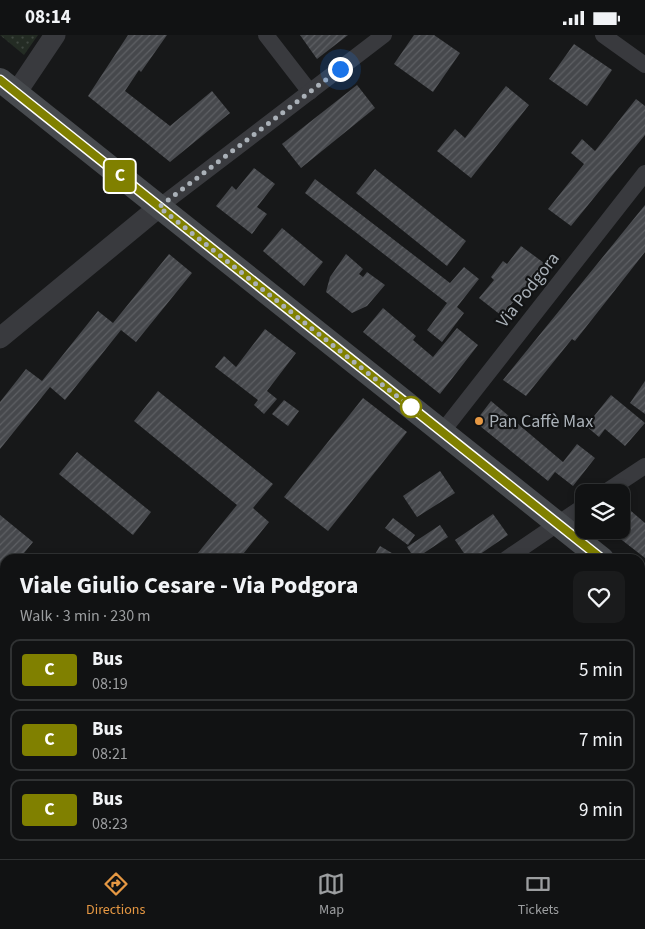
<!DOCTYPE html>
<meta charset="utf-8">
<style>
body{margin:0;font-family:"Source Sans 3",sans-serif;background:#1a1b1c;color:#f1f3f6;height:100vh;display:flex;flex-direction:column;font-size:19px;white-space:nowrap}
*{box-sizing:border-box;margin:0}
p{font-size:16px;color:#9c9ea0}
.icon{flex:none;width:28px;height:28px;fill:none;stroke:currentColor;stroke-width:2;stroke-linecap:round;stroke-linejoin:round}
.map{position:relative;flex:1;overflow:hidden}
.sheet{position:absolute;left:0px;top:519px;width:645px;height:306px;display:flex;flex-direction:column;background:#111213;border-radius:15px 15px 0 0;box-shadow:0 2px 8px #0003,0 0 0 1px #303233}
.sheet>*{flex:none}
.badge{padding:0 10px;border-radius:4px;font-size:18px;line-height:32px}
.buttons{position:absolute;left:575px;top:449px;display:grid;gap:10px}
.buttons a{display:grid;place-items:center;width:55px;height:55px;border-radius:10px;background:#111213;box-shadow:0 2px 8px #0003,0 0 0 1px #303233;font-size:25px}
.you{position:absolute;width:25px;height:25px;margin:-12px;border:4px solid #fff;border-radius:50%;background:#1a73e8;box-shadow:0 0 0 8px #1a73e833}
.map>.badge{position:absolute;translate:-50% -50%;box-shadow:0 0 0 2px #fff}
.round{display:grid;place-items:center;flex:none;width:52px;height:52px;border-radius:10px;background:#1a1b1c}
.headline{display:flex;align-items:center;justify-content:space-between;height:85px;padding:0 20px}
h1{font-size:24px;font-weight:700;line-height:38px}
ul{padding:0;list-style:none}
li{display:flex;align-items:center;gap:15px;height:62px;margin:0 10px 8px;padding:0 10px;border:2px solid #303233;border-radius:10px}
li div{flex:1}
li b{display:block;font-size:19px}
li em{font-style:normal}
li .badge{min-width:55px;font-weight:700;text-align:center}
.status{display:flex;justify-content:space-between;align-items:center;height:35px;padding:0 25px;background:#111213;direction:ltr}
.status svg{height:14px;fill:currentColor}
.dock{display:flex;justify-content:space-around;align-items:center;height:70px;border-top:1px solid #303233;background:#111213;font-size:14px;color:#9c9ea0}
.dock a{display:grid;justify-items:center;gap:2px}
.dock .on{color:#e69843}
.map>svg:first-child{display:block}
</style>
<div class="status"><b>08:14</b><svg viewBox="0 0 49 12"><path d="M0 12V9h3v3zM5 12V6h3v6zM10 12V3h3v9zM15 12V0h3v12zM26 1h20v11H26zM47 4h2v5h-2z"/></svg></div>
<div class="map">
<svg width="645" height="824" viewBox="0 0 645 824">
<defs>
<pattern id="grass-dots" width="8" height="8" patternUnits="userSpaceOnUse" patternTransform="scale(1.25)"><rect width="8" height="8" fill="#242c24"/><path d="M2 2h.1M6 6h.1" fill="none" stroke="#414842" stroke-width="1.8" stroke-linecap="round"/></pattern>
<pattern id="building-hatch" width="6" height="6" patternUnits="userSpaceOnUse" patternTransform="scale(1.25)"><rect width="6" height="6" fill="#46484c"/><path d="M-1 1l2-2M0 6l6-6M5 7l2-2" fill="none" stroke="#5e6064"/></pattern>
</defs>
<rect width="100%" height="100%" fill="#171819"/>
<g fill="url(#grass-dots)">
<polygon points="0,0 38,0 24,20"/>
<polygon points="199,820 476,820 482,824 196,824"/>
</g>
<g fill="url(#building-hatch)">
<polygon points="128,0 167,0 141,37 139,35 125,56 170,91 212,56 230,78 170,127 88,61"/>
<polygon points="300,0 348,0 317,24"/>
<polygon points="414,0 434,0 460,18 433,57 394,29"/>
<polygon points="574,9 612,35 587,71 549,44"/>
<polygon points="357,50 375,73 301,133 282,109"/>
<polygon points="506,51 529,70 471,143 437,116 455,94 465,103"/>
<polygon points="636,64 645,71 645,100 571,191 548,174 584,129 571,118 582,104 595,116"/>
<polygon points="254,133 275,149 257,172 267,179 252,199 216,171 232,151 236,155"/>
<polygon points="375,134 466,206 447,231 356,158"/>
<polygon points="315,144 450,248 464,232 479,244 457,272 464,278 442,307 427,295 447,268 305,158"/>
<polygon points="645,170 645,217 575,306 572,304 526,361 503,345"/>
<polygon points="282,193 323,227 304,251 263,216"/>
<polygon points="521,211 544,228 502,281 479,263 494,245 491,242 503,226 507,229"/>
<polygon points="169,219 192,238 136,307 121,295 65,365 50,352 0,414 0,367 26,334 42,346 98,276 113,288"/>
<polygon points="346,219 363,234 359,239 363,242 367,237 385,250 367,271 352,278 326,257 330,242"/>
<polygon points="383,273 416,301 413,305 433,322 457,293 478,310 440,359 363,297"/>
<polygon points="265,294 296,318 267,356 277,364 264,379 254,370 258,365 215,332 224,321 236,332"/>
<polygon points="645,346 645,379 630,368"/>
<polygon points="158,356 273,449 253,473 269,487 239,524 193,524 237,470 134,386"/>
<polygon points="611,360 645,388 625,411 605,394 599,402 586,391"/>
<polygon points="363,363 407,397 328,496 284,462"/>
<polygon points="284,365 299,376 288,391 272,379"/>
<polygon points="491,366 563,427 577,409 595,423 573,451 555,437 548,446 475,387"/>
<polygon points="77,417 151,477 133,500 59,439"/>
<polygon points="440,436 455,458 417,482 403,461"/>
<polygon points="624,470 645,488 645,523 609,495 621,495 621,474"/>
<polygon points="493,479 508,500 473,524 468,524 455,505"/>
<polygon points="0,480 33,507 24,518 32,524 5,524 5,532 0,528"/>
<polygon points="393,483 415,500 408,510 385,493"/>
<polygon points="440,490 448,502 415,524 407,512"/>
<polygon points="380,511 402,524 372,524"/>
<polygon points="645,599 645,620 640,615 640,606"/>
<polygon points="645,625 645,648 640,654 640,631"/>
<polygon points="645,665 645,714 640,720 640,671"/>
<polygon points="640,755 645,760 645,780 640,785"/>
<polygon points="5,760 5,782 4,783 0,780 0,766"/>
<polygon points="63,820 119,820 115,824 68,824"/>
<polygon points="562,820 603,820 598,824 558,824"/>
</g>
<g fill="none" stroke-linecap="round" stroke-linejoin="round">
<g stroke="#393a3e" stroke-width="16">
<polyline points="266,0 310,57"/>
<polyline points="603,0 645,30"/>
<polyline points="159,172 384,0"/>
<polyline points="442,397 645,138"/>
<polyline points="604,458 645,431"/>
<polyline points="506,524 584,471"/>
<polyline points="502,820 507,824"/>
<polyline points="169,824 172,820"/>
<polyline points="641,824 645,820"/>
</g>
<g stroke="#393a3e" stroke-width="21">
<polyline points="16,58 55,0"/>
<polyline points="0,303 159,172"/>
</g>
<g stroke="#474a4e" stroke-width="24">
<polyline points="0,45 602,524"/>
<polyline points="640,554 645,558"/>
</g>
</g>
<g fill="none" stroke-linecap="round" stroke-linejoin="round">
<defs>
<polyline id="line" points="0,45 602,524"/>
</defs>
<use href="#line" stroke="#fff" stroke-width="11"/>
<use href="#line" stroke="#808000" stroke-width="8"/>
<polyline stroke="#aab1b8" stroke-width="5" stroke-dasharray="0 9" points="340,34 159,172 418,378 411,372"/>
</g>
<circle fill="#fff" stroke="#808000" stroke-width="2.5" cx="411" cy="372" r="10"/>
<circle fill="#e69843" stroke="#121314" stroke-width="2" cx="479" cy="386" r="5"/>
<g text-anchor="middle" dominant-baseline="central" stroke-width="4.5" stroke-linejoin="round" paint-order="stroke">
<g font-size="18" fill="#aab1b8" stroke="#121314">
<text transform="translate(528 255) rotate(-52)">Via Podgora</text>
</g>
<g font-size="18" fill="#aab1b8" stroke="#121314" text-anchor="start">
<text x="489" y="386">Pan Caffè Max</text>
</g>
</g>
</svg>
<div class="buttons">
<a><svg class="icon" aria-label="layers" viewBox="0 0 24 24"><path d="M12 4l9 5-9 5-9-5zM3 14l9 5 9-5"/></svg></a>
</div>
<div class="you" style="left:340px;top:34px"></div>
<b class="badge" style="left:120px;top:141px;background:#808000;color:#fff">C</b>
<section class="sheet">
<div class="headline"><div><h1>Viale Giulio Cesare - Via Podgora</h1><p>Walk · 3 min · 230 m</p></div><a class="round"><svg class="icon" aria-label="heart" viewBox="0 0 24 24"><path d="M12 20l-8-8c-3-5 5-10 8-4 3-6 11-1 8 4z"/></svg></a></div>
<ul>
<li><span class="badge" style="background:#808000;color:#fff">C</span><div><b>Bus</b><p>08:19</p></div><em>5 min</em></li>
<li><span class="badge" style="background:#808000;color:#fff">C</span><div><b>Bus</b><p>08:21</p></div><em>7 min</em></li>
<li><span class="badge" style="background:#808000;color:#fff">C</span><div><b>Bus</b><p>08:23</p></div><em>9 min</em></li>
</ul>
</section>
</div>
<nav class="dock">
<a class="on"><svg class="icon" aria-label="directions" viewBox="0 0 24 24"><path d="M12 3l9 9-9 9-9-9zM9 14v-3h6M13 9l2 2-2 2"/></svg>Directions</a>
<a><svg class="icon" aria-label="map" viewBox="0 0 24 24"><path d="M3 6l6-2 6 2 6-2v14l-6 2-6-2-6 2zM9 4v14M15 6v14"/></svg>Map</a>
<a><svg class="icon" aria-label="tickets" viewBox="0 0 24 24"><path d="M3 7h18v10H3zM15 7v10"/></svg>Tickets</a>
</nav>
